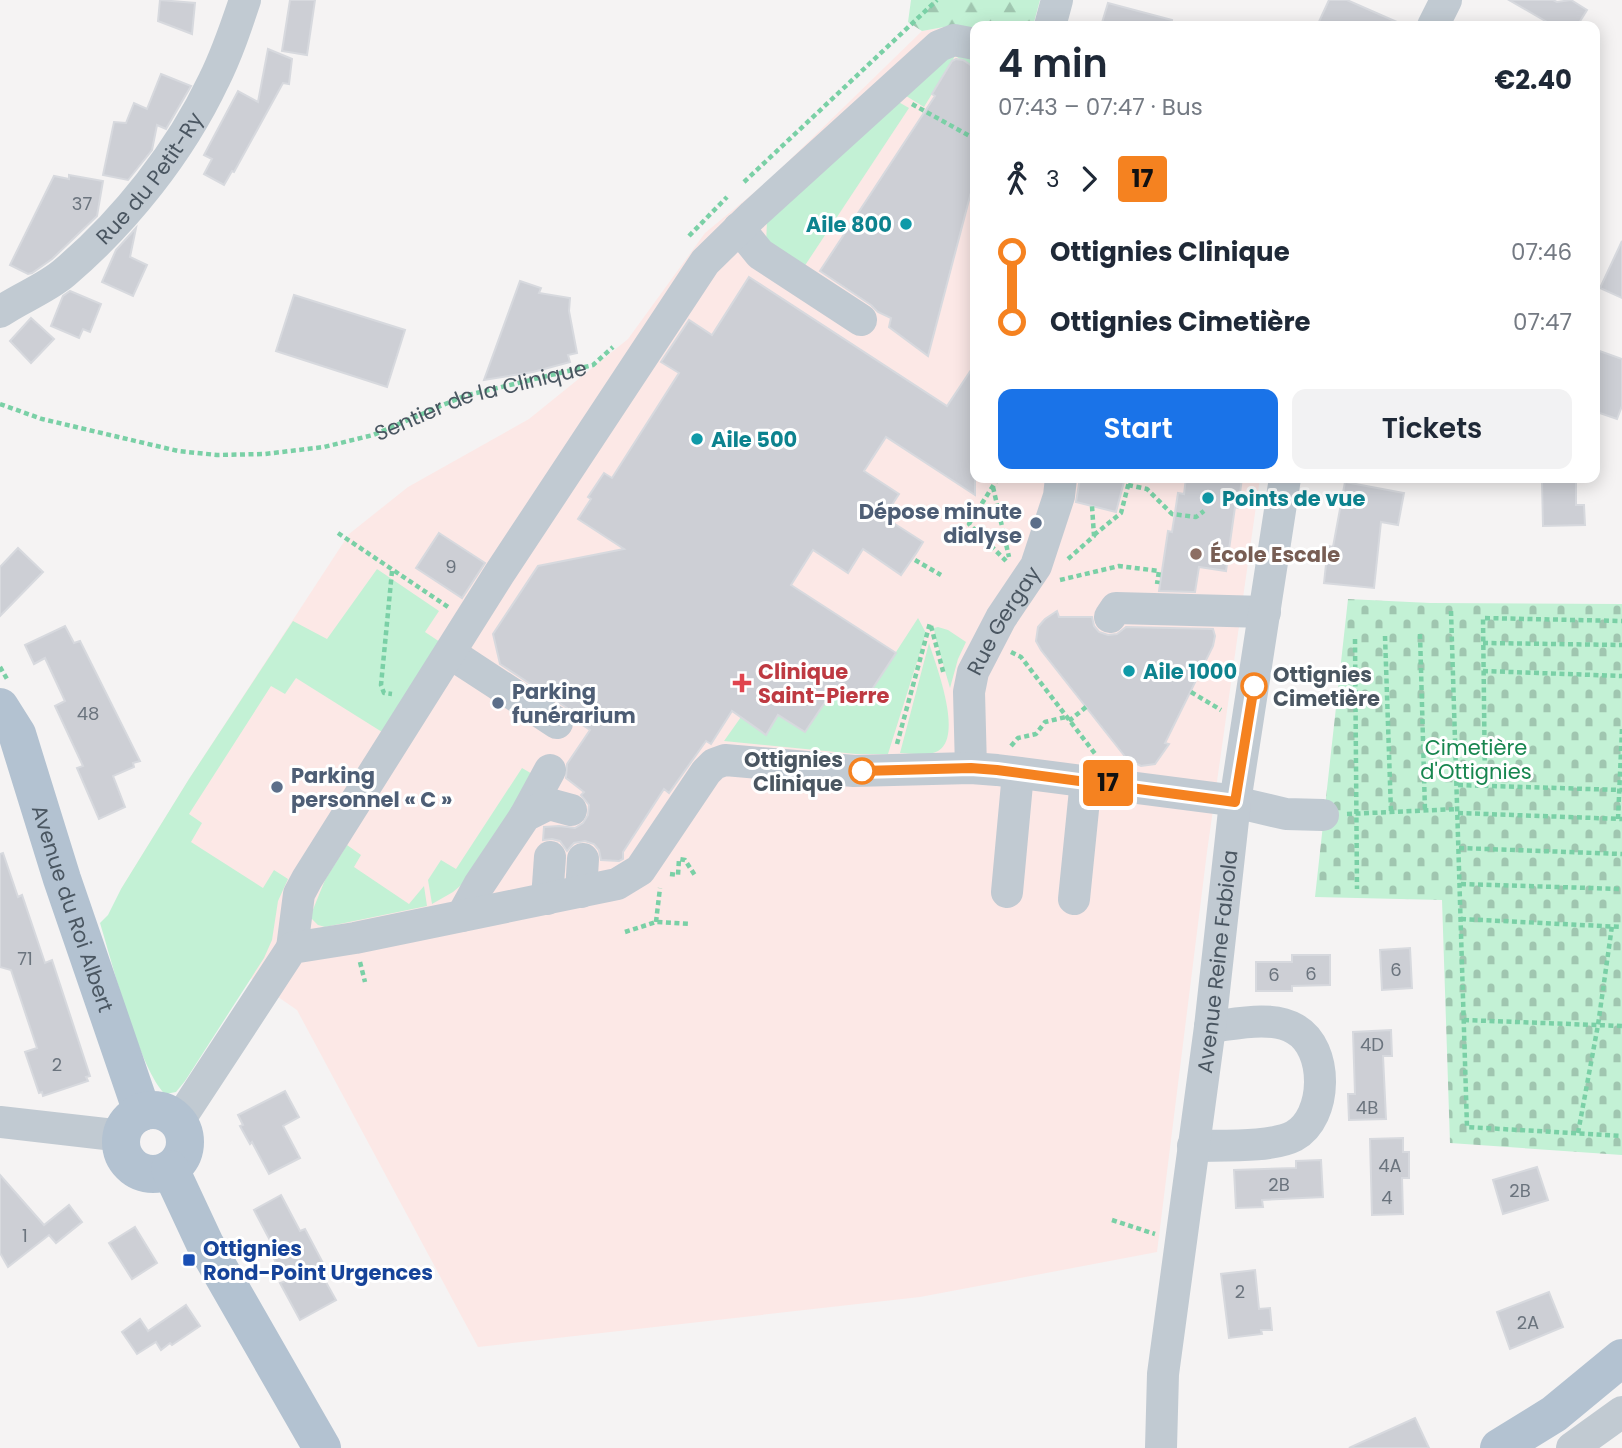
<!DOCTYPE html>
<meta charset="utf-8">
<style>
body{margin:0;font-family:Poppins,sans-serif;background:#f2f2f3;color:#1f2937;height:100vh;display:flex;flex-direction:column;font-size:26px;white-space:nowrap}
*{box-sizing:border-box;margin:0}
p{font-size:23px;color:#747a83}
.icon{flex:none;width:38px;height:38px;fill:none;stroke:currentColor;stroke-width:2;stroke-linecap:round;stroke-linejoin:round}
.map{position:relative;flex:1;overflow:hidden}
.details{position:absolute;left:970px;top:21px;width:630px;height:462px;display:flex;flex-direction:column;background:#fff;border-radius:14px;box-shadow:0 4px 18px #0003}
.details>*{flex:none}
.badge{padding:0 14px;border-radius:5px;font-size:24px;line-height:46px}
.map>.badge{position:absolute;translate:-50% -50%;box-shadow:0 0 0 4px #fff}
.legs{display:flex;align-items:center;gap:10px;height:77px;padding:0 28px;font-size:23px}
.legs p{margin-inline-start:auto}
.overview{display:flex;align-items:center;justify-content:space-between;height:119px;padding:0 28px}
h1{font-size:38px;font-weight:600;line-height:52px}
.button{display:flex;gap:14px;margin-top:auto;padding:14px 28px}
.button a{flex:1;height:80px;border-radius:14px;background:#1a73e8;color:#fff;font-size:28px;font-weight:600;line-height:80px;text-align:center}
.button a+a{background:#f2f2f3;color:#1f2937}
ul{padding:0 28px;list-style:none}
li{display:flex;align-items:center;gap:24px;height:70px;font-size:26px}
li i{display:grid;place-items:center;width:10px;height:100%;margin:0 9px;background:currentColor}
li i::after{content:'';width:18px;height:18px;margin:-9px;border:5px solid;border-radius:50%;background:#fff}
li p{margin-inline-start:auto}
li:first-child i{background:linear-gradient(#0000 50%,currentColor 0)}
li:last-child i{background:linear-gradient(currentColor 50%,#0000 0)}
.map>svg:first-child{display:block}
</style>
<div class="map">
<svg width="1622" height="1448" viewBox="0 0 1622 1448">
<defs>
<pattern id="forest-firs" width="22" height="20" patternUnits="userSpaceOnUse" patternTransform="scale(1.75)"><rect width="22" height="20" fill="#c3f1d5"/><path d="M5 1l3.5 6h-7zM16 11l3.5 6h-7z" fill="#a0c6b0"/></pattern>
<pattern id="cemetery-stones" width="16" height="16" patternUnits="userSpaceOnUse" patternTransform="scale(1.75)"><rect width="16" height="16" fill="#c3f1d5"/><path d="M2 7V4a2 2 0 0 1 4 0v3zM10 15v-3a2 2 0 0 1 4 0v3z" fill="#a0c6b0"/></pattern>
</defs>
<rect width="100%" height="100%" fill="#f5f3f3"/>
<polygon fill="#fce8e6" points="955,25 975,29 975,478 1260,478 1207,852 1157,1252 920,1297 478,1347 297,1010 121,889 189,779 349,534 408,487 529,419 628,339 705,233 769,180 922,31"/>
<g fill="#c3f1d5">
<polygon points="948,52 975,57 975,68 955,56 924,107 903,94"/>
<polygon points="895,100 909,108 802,270 766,246 767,220"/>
<path d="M377 569 439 611 425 632 440 642 382 732 296 678 285 694 271 686 189 814 202 823 191 842 263 888 274 870 288 879 278 901 272 940 264 958 185 1081 176 1092 165 1094C140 1071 111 959 100 923L108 915 121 889 189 779 293 621 327 639Z"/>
<polygon points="918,618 926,633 888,754 856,754 724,741 741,717 766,735 778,715 761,637 863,703"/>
<polygon points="938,627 948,630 966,642 958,659 950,688 935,636 934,628"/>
<path d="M929 643C936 665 964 737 938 751 928 757 911 753 900 753Z"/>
<polygon points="522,768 534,775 467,880 453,892 432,904 428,880 441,860 456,869"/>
<polygon points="347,845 361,855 354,867 409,904 424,886 427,906 325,927 318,925 311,918 312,912 325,880"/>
</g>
<polygon fill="url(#forest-firs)" points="911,0 1040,0 1033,26 975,26 975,29 955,25 922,31 908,22"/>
<polygon fill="url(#cemetery-stones)" points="1348,599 1430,603 1622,604 1622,1155 1450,1143 1442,900 1315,897"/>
<g fill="#cdcfd5" stroke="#d7d9de" stroke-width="2">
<polygon points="160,0 195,3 192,34 158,21"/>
<polygon points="290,0 315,0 307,55 282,51"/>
<polygon points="1329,0 1347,0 1406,26 1317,26"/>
<polygon points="1509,0 1553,0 1557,2 1571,0 1587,10 1577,26 1554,26"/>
<polygon points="1108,3 1172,20 1171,26 1101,26"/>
<polygon points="268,49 292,59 289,84 283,83 234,172 232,171 224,185 204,174 212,159 204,155 238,91 258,102"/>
<polygon points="956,59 963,60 975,68 975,177 928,356 889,327 891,318 878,312 871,305 820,271 935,96 932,94 952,61"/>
<polygon points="161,74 191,86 184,98 166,129 157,125 152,150 128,180 103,175 114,122 126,123 134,103 147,109"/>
<polygon points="69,175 103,181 97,216 52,259 32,273 28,274 10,265 54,176 69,179"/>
<polygon points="136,228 130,257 147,265 133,296 102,282 116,250"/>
<polygon points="1622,241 1622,298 1600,288"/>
<polygon points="749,277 947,406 975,364 975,495 886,437 864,471 899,494 884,517 923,542 917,552 901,575 863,549 848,573 813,550 791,585 896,653 863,703 836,686 805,732 778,715 766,735 732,711 711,744 706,741 669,793 664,789 623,852 623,859 619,861 601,860 599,850 594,844 585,841 574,843 567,851 560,841 552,839 543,840 544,827 559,826 575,828 583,823 588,815 589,805 581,795 584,792 566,778 567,764 590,730 575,720 567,708 500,664 493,634 538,566 624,549 578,519 591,499 588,497 604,473 612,478 679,373 661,362 689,320 712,335"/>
<polygon points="520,281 541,288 539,293 570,298 569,311 577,353 568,355 570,362 533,372 484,380"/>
<polygon points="70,291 101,304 90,332 83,329 79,338 51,326 63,296"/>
<polygon points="294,295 405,330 387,387 276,351"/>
<polygon points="31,318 54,339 31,363 10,341"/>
<polygon points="1594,349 1622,359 1622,406 1617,419 1594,411"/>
<polygon points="1080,478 1125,478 1116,512 1076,502"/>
<polygon points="1186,478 1242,478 1238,508 1235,507 1226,571 1199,567 1195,592 1159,591 1168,531 1172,532 1178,493 1184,494"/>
<polygon points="1345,482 1404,493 1398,525 1381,522 1374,588 1324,583 1328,546 1333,547"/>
<polygon points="1542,482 1576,482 1576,505 1584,505 1585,525 1543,526"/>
<polygon points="439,533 485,563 462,598 416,568"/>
<polygon points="18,548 43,572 0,616 0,567"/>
<polygon points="1057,611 1059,617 1092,617 1094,626 1099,632 1108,635 1117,634 1126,627 1213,629 1215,636 1213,646 1165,743 1169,744 1155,764 1141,766 1127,759 1041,650 1036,641 1038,627 1045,619"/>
<polygon points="65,626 74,643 80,641 140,761 133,763 134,767 113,776 125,807 99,819 77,768 83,766 55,706 65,701 45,658 34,664 25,645"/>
<polygon points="3,853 18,897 22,895 45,963 52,960 90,1076 86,1077 88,1081 43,1096 42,1092 39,1093 25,1052 37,1048 11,970 0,967 0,854"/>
<polygon points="1410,948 1412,988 1382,990 1380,950"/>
<polygon points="1292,955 1330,955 1330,985 1292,986 1292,991 1256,991 1256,962 1292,962"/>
<polygon points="1391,1030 1392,1056 1383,1056 1386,1119 1349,1120 1348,1094 1355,1094 1353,1032"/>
<polygon points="285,1091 299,1117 283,1126 300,1158 269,1174 252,1142 250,1144 240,1126 243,1125 238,1115"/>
<polygon points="1403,1138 1403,1152 1409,1152 1409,1178 1402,1178 1403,1214 1372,1215 1370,1139"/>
<polygon points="1321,1160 1323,1197 1262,1200 1263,1207 1236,1208 1234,1170 1296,1168 1296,1161"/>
<polygon points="1537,1167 1548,1200 1503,1214 1493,1180"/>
<polygon points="0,1175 44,1225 69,1205 82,1222 56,1243 49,1235 8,1267 0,1253"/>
<polygon points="281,1195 300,1231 305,1229 323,1263 317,1266 336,1300 300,1320 280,1283 286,1281 268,1248 273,1246 254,1210"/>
<polygon points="135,1227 157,1263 132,1279 109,1243"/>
<polygon points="1255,1270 1259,1309 1270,1308 1272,1330 1261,1330 1262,1334 1229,1338 1221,1274"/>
<polygon points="1549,1292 1563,1327 1510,1349 1497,1312"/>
<polygon points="186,1305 200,1326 172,1345 170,1343 161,1350 156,1342 137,1354 122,1332 140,1319 148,1331"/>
<polygon points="1415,1418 1429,1448 1349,1448"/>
</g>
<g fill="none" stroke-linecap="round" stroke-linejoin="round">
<g stroke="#7ad0a6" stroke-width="4.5" stroke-dasharray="5 3.5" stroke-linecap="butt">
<polyline points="912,104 975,139"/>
<polyline points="744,182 937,0"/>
<polyline points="689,236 727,197"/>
<path id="s1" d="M0 404 42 419 178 451 217 455 265 454 324 447 373 435 464 396 593 365 613 347"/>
<polyline points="998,478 969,524 1006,561"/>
<polyline points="1128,485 1147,489 1172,514 1196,517 1204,511"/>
<polyline points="993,487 1009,557"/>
<polyline points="338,533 448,607"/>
<polyline points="1094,535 1121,513 1130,478"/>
<polyline points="1068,559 1094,536 1092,506"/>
<polyline points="915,560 941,575"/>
<polyline points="392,571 381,685 384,693 392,694"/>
<polyline points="1060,580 1119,566 1159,571 1157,584"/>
<polyline points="1451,611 1467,1127 1622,1136"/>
<polyline points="931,626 944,675"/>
<polyline points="1420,634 1425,811"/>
<polyline points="1385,636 1391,812"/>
<polyline points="1355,639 1357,889"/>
<polyline points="1483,643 1622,645"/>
<polyline points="1011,652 1021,657 1096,755"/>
<polyline points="0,667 7,679"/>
<polyline points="1483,671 1622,676"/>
<polyline points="1191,692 1221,710"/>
<polyline points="1069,721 1086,707"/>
<polyline points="897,744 930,623"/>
<polyline points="1011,746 1018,738 1036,734 1045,722 1066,717"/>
<polyline points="1458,785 1622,790"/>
<polyline points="1485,786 1483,618 1622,621"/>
<polyline points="1458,813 1622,819"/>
<polyline points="1347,814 1458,809"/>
<polyline points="1618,819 1622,729"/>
<polyline points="1459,848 1622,854"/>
<polyline points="670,874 678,875 679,859 685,860 696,877"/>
<polyline points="1461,884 1622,889"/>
<polyline points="1461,919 1622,927"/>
<polyline points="656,922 660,888"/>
<polyline points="625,932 656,922 691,924"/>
<polyline points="360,962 365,982"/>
<polyline points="1464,1020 1622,1026"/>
<polyline points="1578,1133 1598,1025 1612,926"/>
<polyline points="1112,1220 1155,1234"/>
</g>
<g stroke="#c1cad2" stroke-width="32">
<polyline points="1050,26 1057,0"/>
<polyline points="1433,26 1446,0"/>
<polyline points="739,228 760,254 861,320"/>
<path id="s2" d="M0 312C20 298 45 289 64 273 125 221 180 152 214 80 227 54 236 27 245 0"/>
<polyline points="1110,617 1116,608 1265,612"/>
<polyline points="450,653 557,723"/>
<path id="s3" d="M971 768 969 692 973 672 1001 618 1036 566 1059 496 1061 478"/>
<polyline points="525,816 550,770"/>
<polyline points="581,892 583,859"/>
<polyline points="1007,892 1018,773"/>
<polyline points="547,899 550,857"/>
<polyline points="1074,899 1086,780"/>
<polyline points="462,916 479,885 525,816 549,804 571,810"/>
<polyline points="292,948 299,894 307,879 499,574 705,262 753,215 939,46 954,40 975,44"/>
<polyline points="0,1122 123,1136"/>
<polyline points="178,1122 292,948 355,938 617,884 640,870 706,772 714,764 725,760 854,771 971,768 997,770 1222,799 1286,814 1323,815"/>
<path d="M1193 1146C1220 1145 1271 1148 1294 1136 1328 1117 1329 1048 1295 1029 1271 1015 1236 1024 1210 1027"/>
<path id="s4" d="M1161 1448 1163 1374 1210 1027 1235 802 1285 478"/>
<polyline points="1572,1448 1622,1412"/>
</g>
<g stroke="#b3c2d1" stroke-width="38">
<path id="s5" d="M0 707 17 734 62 879 142 1112"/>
<circle cx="153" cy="1142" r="32"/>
<polyline points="170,1169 205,1244 322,1448"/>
<polyline points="1499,1448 1554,1414 1622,1358"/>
</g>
</g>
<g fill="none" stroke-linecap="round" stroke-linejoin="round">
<defs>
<polyline id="line-1" points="862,771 971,768 997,770 1235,802 1254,686"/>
</defs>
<use href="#line-1" stroke="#fff" stroke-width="16"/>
<use href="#line-1" stroke="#f58220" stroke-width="10"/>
</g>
<g fill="#0f9aa8" stroke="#fff" stroke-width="2.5">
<circle cx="906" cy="224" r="7"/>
<circle cx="697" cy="439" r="7"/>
<circle cx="1208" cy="498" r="7"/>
<circle cx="1129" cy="671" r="7"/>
</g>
<g fill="#5c6f8a" stroke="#fff" stroke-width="2.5">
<circle cx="1036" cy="523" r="7"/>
<circle cx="498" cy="703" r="7"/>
<circle cx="277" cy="787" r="7"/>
</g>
<circle fill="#8d6e63" stroke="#fff" stroke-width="2.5" cx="1196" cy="554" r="7"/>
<path fill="#e0444e" stroke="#fff" stroke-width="2.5" d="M738.5 672.5h7v7h7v7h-7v7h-7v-7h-7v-7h7z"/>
<g fill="#fff" stroke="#f58220" stroke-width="3.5">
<circle cx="1254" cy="686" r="12"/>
<circle cx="862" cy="771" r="12"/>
</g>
<rect fill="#1a4fb4" stroke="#fff" stroke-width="2.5" x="182" y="1253" width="14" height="14" rx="3.5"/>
<g text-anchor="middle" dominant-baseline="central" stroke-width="6" stroke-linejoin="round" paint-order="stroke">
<g font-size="18" fill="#6b747e">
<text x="82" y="203">37</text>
<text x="451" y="566">9</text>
<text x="88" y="713">48</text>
<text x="25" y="958">71</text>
<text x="1396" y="969">6</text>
<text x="1311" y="973">6</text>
<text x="1274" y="974">6</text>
<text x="1372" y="1044">4D</text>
<text x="57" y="1064">2</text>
<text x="1367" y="1107">4B</text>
<text x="1390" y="1165">4A</text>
<text x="1279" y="1184">2B</text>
<text x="1520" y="1190">2B</text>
<text x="1387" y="1197">4</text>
<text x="25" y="1235">1</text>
<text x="1240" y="1291">2</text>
<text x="1528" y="1322">2A</text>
</g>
<g font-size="21" fill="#4a5661" stroke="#fff">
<text stroke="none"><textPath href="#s2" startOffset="203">Rue du Petit-Ry</textPath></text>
<text stroke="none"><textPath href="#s1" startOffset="495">Sentier de la Clinique</textPath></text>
<text stroke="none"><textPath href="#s3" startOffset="156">Rue Gergay</textPath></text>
<text stroke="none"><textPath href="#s5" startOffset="215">Avenue du Roi Albert</textPath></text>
<text stroke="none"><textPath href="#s4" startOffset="490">Avenue Reine Fabiola</textPath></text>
</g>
<g font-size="21" font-weight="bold" fill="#0d838f" stroke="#fff" text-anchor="start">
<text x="892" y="224" text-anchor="end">Aile 800</text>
<text x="711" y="439">Aile 500</text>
<text x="1222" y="498">Points de vue</text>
<text x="1143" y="671">Aile 1000</text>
</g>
<g font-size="21" font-weight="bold" fill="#4e5e75" stroke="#fff" text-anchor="start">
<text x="1022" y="511" text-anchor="end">Dépose minute<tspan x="1022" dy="24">dialyse</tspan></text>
<text x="512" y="691">Parking<tspan x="512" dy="24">funérarium</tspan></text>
<text x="291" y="775">Parking<tspan x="291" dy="24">personnel « C »</tspan></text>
</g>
<g font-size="21" font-weight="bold" fill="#785e54" stroke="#fff" text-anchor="start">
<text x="1210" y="554">École Escale</text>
</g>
<g font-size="21" font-weight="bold" fill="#be3a42" stroke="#fff" text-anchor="start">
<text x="758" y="671">Clinique<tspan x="758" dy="24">Saint-Pierre</tspan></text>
</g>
<g font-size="21" font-weight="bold" fill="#4a5661" stroke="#fff" text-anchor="start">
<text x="1273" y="674">Ottignies<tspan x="1273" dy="24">Cimetière</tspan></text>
<text x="843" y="759" text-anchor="end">Ottignies<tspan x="843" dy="24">Clinique</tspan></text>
</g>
<g font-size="21" fill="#17864f" stroke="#fff">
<text x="1476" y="747">Cimetière<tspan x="1476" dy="24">d'Ottignies</tspan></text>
</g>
<g font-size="21" font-weight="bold" fill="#164399" stroke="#fff" text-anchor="start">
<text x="203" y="1248">Ottignies<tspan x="203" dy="24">Rond-Point Urgences</tspan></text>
</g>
</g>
</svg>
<b class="badge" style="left:1108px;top:783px;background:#f58220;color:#111">17</b>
<section class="details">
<div class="overview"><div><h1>4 min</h1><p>07:43 – 07:47 · Bus</p></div><b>€2.40</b></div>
<div class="legs"><svg class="icon" aria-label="walk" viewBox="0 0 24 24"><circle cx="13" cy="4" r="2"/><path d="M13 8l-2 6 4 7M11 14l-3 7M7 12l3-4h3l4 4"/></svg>3<svg class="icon" aria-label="forward" viewBox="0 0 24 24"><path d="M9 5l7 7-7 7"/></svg><b class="badge" style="background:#f58220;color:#111">17</b></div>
<ul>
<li><i style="color:#f58220"></i><b>Ottignies Clinique</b><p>07:46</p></li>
<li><i style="color:#f58220"></i><b>Ottignies Cimetière</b><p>07:47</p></li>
</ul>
<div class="button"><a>Start</a><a>Tickets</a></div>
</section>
</div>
